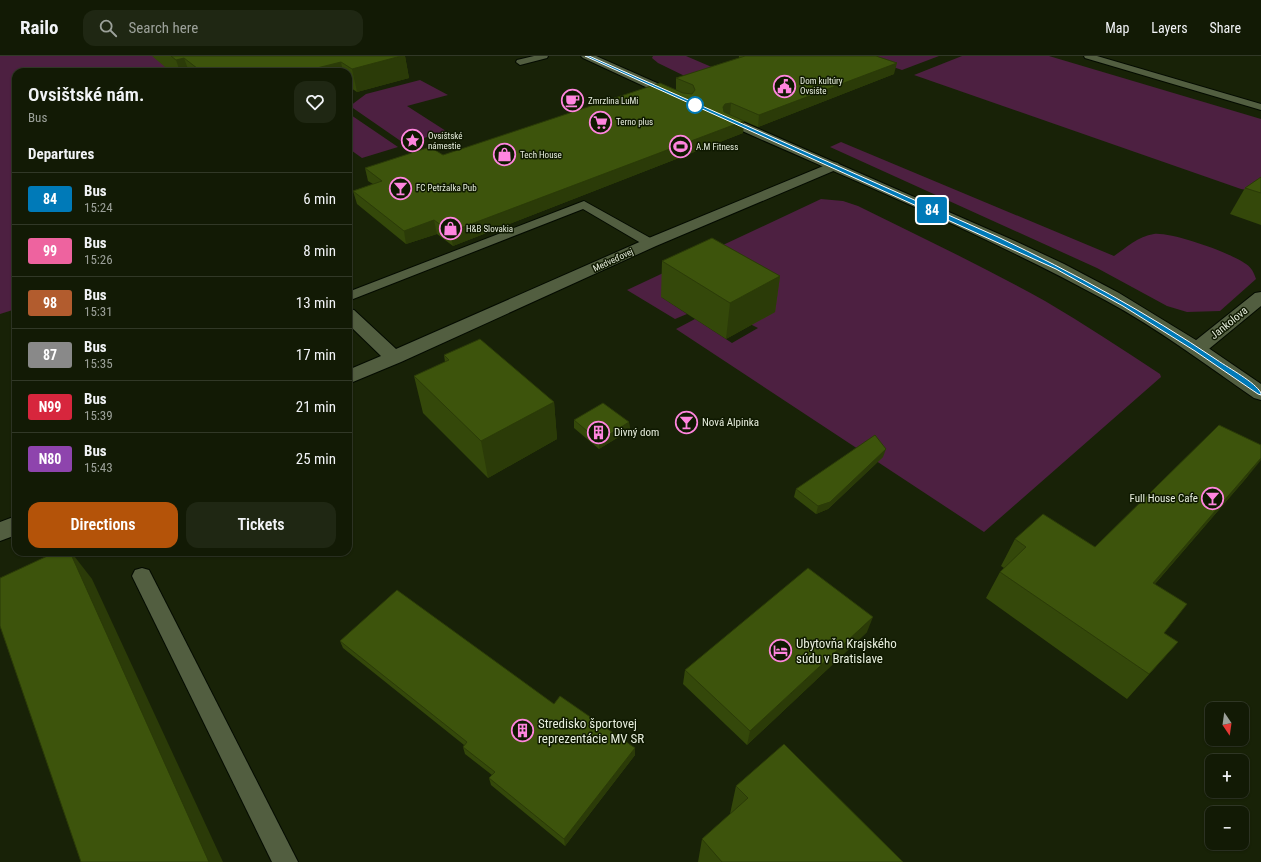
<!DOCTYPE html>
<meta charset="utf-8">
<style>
body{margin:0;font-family:"Roboto Condensed",sans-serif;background:#1f2713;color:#f1f3f6;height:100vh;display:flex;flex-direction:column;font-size:15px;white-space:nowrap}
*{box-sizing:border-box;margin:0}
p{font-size:13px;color:#9ca19a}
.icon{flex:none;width:22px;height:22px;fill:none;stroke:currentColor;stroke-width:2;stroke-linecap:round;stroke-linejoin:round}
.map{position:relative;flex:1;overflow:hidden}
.panel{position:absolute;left:12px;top:12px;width:340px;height:488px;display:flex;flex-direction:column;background:#121a05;border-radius:12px;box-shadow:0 1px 3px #0004,0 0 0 1px #313827}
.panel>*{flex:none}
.badge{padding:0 8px;border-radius:3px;font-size:14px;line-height:26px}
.needle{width:26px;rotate:167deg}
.fabs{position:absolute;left:1205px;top:646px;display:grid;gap:8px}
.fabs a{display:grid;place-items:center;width:44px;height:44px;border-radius:8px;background:#121a05;box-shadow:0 1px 3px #0004,0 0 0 1px #313827;font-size:20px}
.map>.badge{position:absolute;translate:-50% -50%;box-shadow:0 0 0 2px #fff}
h2{padding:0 16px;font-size:15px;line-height:36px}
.round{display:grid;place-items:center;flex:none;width:42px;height:42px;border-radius:12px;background:#1f2713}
.overview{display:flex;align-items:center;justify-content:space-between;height:68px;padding:0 16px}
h1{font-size:19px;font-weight:600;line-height:30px}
.cta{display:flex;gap:8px;margin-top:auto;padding:8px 16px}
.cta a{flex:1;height:46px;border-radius:12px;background:#b45309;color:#fff;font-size:16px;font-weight:600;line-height:46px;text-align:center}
.cta a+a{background:#1f2713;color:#f1f3f6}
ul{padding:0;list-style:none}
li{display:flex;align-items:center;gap:12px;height:52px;padding:0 16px;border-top:1px solid #313827}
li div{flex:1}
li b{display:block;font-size:15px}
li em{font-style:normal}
li .badge{min-width:44px;font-weight:700;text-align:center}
header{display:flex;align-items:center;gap:24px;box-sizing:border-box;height:56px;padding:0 20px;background:#121a05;border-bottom:1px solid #313827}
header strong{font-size:19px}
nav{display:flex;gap:22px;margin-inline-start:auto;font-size:14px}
.search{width:280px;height:36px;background:#1f2713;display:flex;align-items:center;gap:10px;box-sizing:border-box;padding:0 14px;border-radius:12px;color:#9ca19a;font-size:15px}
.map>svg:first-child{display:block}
</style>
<header>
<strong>Railo</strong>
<div class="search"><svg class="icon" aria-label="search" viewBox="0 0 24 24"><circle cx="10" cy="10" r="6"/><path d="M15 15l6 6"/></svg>Search here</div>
<nav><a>Map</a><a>Layers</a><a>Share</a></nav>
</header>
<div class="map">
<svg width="1261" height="806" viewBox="0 0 1261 806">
<rect width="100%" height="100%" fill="#182207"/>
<g fill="#4d2041">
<polygon points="0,0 176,0 196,16 16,16 16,253 0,258"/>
<polygon points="653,0 686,0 714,12 697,26 658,7 652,2"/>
<polygon points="861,0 939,0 902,14"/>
<polygon points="962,0 1049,0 1261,63 1261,124 1247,134 1241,133 914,19"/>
<polygon points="420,24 448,39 407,50 446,75 405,88 350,50 366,38"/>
<polygon points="348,57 398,91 362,102 348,92"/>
<path d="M841 86 1114 200C1126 192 1138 180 1154 178 1172 176 1231 197 1246 208 1252 212 1254 217 1256 223L1220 255 1187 256 1167 250 1097 212 830 91Z"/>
<path d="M821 143 843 145 858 150C921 181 984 211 1045 245 1084 268 1122 293 1160 318L1161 321 984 476 676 273 695 263 732 287 758 272 752 269 661 241 687 258 675 263 627 234Z"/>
</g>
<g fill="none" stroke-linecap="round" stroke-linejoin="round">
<defs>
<g id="service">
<polygon points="534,0 548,0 547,2 520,9 516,6 517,4"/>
<polygon points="1084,0 1097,0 1261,48 1261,54 1085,2"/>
<polygon points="584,145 654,184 656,187 654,190 646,190 583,153 348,245 348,236"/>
<polygon points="142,512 149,514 298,806 272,806 132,520 135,514"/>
</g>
<g id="minor">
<polygon points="833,106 838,107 840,110 838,113 656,190 401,306 348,328 348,314 381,300 348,268 348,253 354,254 396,293 644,184"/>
<polygon points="1261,236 1261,250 1204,297 1197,299 1190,297 1187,293 1190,289 1255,237"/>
<polygon points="16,460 16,479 0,485 0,466"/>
</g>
<g id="tertiary">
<polygon points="581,0 596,0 684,39 686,42 684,45 676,45 583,2"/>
<path d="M729 60 1015 185 1064 208 1119 237 1204 289 1261 328V344L1254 342C1205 308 1157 272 1105 244 982 177 852 124 724 67L723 64 724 61Z"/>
</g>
</defs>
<use href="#service" stroke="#040b00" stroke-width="2"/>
<use href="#minor" stroke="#040b00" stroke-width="2"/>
<use href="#tertiary" stroke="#040b00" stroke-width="2"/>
<use href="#service" fill="#525e40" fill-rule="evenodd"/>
<use href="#minor" fill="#525e40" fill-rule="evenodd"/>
<use href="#tertiary" fill="#525e40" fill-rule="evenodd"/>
</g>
<g fill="#34480a">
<polygon points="152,0 405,0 409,22 357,36 348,30 348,16 171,16"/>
<polygon points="739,0 876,0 894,18 758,71 744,65 743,77 453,190 437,178 406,188 357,148 353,135 373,128 368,125 365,112 443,99 684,38 676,34 676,22 739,2"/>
<polygon points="1261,121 1261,169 1230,158 1245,132"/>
<polygon points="662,205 780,220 775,256 726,283 661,241"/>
<polygon points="444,299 554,346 557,383 488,422 423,357 414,320 445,306"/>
<polygon points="574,364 629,366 630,374 599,393 574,372"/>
<polygon points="883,401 828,453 816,458 794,441 796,433"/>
<polygon points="1248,420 1155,528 1164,577 1178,586 1127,643 986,542 1000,516 1004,512 1001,510 1015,483 1095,491"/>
<polygon points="867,576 747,689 683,628 685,614"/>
<polygon points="340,585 554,648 635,692 635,699 565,790 491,729 489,722 492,719 465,698 463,691 464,689 343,592"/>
<polygon points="736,730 903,806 698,806 702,783 730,758"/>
</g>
<g fill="#2b3b08">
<polygon points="401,0 405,0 409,22 357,36 352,13"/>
<polygon points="184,2 189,16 180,16 176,4"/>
<polygon points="341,6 343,16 301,16"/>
<polygon points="897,7 894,18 758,71 759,59"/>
<polygon points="731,47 730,59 724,60 723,51 725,48"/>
<polygon points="744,65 743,77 453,190 450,176"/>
<polygon points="434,164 437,178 406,188 404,175"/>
<polygon points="780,220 775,256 726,283 730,247"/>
<polygon points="554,346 557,383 488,422 481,385"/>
<polygon points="629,366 630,374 599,393 599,385"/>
<polygon points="886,393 883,401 828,453 816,458 818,450"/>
<polygon points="1261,402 1261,404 1248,420 1133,553 1153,527"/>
<polygon points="70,496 71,496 92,523 223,806 209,806"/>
<polygon points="873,561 867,576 747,689 750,675"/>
<polygon points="635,692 635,699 565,790 564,783"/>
</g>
<g fill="#3d540c" stroke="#2b3b08">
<polygon points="171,0 401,0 352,13 341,6 301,16 202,16 184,2 176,4"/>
<polygon points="745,0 876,0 897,7 759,59 731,47 725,48 723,51 724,56 744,65 450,176 434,164 404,175 353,135 382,125 365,112 430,91 443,99 660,27 683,37 692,38 695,34 693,29 676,22"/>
<polygon points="1261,121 1261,137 1245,132"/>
<polygon points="712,182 780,220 730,247 662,205"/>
<polygon points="480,283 554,346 481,385 414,320 449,304 444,299"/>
<polygon points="603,347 629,366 599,385 574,364"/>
<polygon points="1219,369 1261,389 1261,402 1153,527 1187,548 1164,577 1178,586 1149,618 1000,516 1026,491 1015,483 1043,458 1095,491"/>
<polygon points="875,379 886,393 830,446 818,450 796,433"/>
<polygon points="56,496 70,496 209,806 81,806 0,570 0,522"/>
<polygon points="808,512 873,561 750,675 685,614"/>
<polygon points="397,534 554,648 560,640 635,692 564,783 489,722 495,716 463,691 467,686 340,585"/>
<polygon points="784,688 903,806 722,806 702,783 748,742 736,730"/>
</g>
<path fill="#007ab8" stroke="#fff" d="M585 0H589L998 181C1074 217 1147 257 1217 304 1230 313 1255 326 1261 337V339L1258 338 1195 295 1123 250 1056 213Z"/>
<defs>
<symbol id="civic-ring" viewBox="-11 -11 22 22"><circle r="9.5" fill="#0f1901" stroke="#ff85de" stroke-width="1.5"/><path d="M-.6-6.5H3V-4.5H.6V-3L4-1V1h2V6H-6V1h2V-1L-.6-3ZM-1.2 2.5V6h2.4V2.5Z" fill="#ff85de"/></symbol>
<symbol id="cafe-ring" viewBox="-11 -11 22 22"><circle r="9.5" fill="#0f1901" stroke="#ff85de" stroke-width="1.5"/><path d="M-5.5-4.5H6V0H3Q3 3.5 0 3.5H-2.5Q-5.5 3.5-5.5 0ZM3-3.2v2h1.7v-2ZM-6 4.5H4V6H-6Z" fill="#ff85de"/></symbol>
<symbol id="supermarket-ring" viewBox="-11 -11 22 22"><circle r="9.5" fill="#0f1901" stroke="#ff85de" stroke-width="1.5"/><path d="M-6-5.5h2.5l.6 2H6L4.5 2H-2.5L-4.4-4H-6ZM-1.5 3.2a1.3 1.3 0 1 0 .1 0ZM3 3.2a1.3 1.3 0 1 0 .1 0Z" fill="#ff85de"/></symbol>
<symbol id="sight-ring" viewBox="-11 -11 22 22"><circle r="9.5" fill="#0f1901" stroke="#ff85de" stroke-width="1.5"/><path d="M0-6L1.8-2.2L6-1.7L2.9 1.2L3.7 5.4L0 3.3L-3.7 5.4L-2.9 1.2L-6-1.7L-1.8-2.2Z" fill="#ff85de"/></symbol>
<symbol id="stadium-ring" viewBox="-11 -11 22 22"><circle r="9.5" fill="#0f1901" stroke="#ff85de" stroke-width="1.5"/><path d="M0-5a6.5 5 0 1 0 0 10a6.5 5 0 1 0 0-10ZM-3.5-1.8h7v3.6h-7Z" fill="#ff85de"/></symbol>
<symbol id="shop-ring" viewBox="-11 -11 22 22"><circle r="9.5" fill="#0f1901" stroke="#ff85de" stroke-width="1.5"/><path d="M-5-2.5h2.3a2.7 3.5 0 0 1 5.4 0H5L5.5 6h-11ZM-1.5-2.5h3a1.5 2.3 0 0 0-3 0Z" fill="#ff85de"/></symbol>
<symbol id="bar-ring" viewBox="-11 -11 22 22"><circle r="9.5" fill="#0f1901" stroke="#ff85de" stroke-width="1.5"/><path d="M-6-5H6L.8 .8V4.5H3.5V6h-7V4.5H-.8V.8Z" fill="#ff85de"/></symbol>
<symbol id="building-ring" viewBox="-11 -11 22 22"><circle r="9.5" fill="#0f1901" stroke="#ff85de" stroke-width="1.5"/><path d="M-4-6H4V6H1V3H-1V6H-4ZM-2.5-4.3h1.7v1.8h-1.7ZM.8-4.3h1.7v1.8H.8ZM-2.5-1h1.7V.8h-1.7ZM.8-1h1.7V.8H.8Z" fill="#ff85de"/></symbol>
<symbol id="hotel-ring" viewBox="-11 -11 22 22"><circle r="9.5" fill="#0f1901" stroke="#ff85de" stroke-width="1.5"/><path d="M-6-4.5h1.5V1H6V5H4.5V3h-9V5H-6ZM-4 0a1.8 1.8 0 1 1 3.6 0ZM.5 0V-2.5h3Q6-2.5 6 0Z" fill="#ff85de"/></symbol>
</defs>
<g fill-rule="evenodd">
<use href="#civic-ring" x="772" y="18" width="25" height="25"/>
<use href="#cafe-ring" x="560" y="32" width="25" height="25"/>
<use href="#supermarket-ring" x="588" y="54" width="25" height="25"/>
<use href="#sight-ring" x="400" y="72" width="25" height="25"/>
<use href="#stadium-ring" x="668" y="78" width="25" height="25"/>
<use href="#shop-ring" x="492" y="86" width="25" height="25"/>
<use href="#bar-ring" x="388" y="120" width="25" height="25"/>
<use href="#shop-ring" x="438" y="160" width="25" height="25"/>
<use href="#bar-ring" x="674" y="354" width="25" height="25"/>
<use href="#building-ring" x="586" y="364" width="25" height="25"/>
<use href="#bar-ring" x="1200" y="430" width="25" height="25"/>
<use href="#hotel-ring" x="768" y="582" width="25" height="25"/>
<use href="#building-ring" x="510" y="662" width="25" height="25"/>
</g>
<circle fill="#fff" stroke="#007ab8" stroke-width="2" cx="695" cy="49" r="8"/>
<g text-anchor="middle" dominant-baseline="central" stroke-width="3" stroke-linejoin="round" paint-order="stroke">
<g font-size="9" fill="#e7eedd" stroke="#0f1901" text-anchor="start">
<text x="800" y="25">Dom kultúry<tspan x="800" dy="10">Ovsište</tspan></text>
<text x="588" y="45">Zmrzlina LuMi</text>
<text x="616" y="66">Terno plus</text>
<text x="428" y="80">Ovsištské<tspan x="428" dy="10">námestie</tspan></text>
<text x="696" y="91">A.M Fitness</text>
<text x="520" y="99">Tech House</text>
<text x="416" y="132">FC Petržalka Pub</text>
<text x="466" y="173">H&amp;B Slovakia</text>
</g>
<g font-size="9" fill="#e7eedd" stroke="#0f1901">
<text transform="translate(613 204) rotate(-25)">Medveďovej</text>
</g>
<g font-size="11" fill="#e7eedd" stroke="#0f1901">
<text transform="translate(1229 267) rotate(-39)">Jankolova</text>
</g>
<g font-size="11" fill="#e7eedd" stroke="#0f1901" text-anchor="start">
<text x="702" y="366">Nová Alpinka</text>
<text x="614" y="376">Divný dom</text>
<text x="1198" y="442" text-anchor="end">Full House Cafe</text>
</g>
<g font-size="13" fill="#e7eedd" stroke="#0f1901" text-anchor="start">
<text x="796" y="587">Ubytovňa Krajského<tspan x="796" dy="15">súdu v Bratislave</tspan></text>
<text x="538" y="667">Stredisko športovej<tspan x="538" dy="15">reprezentácie MV SR</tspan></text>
</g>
</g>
</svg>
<div class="fabs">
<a><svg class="needle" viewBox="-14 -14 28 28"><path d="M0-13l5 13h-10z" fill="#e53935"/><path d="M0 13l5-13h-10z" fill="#9ca19a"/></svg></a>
<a>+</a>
<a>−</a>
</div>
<b class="badge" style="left:932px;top:154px;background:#007ab8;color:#fff">84</b>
<section class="panel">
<div class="overview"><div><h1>Ovsištské nám.</h1><p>Bus</p></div><a class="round"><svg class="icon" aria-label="heart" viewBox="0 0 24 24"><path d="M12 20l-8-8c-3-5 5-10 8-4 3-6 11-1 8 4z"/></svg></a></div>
<h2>Departures</h2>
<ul>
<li><span class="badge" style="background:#007ab8;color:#fff">84</span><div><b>Bus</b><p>15:24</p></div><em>6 min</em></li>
<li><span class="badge" style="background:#ee639f;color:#fff">99</span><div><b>Bus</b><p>15:26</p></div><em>8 min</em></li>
<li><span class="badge" style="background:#b25c2e;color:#fff">98</span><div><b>Bus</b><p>15:31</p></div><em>13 min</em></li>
<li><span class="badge" style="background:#898989;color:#fff">87</span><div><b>Bus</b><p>15:35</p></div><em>17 min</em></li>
<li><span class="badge" style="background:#d7263d;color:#fff">N99</span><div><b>Bus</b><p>15:39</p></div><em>21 min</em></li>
<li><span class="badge" style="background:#8e44ad;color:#fff">N80</span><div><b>Bus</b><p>15:43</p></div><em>25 min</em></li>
</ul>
<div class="cta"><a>Directions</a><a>Tickets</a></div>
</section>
</div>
